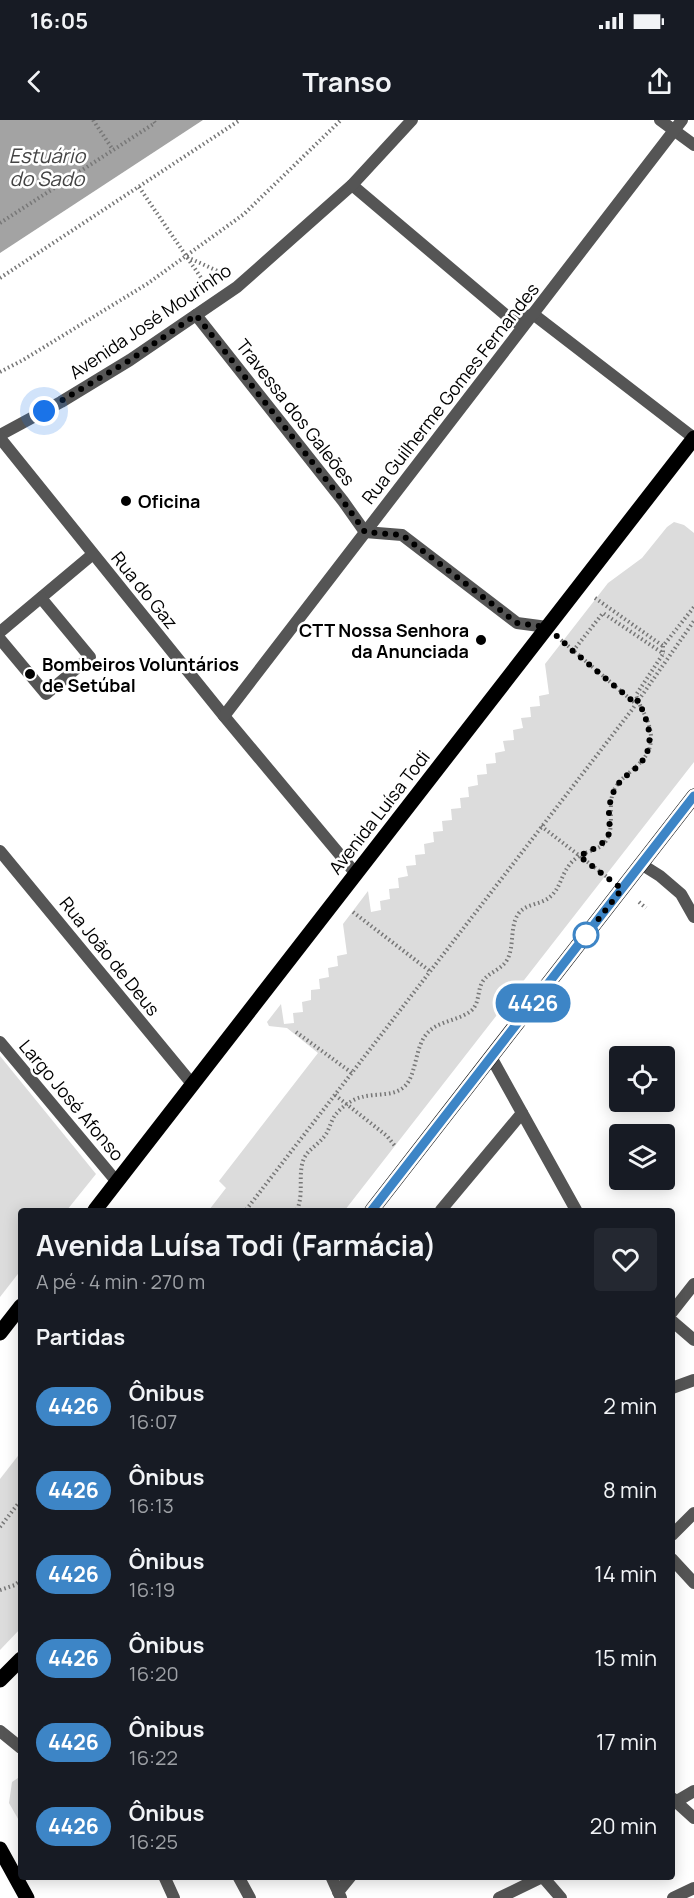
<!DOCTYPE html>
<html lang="pt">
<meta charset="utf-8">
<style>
body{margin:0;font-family:Manrope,sans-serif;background:#242831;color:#f1f3f6;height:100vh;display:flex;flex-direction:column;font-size:22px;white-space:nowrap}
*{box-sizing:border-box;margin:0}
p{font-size:20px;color:#9ea1a6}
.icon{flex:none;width:33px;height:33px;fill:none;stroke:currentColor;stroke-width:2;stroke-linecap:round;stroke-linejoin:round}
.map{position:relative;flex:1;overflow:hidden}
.drawer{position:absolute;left:18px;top:1088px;width:657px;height:672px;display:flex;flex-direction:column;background:#171b24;border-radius:6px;box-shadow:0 3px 15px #0003}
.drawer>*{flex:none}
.badge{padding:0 12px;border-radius:20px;font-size:21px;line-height:39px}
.tools{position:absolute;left:609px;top:926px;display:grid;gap:12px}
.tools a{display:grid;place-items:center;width:66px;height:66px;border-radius:6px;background:#171b24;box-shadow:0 3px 15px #0003;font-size:30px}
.you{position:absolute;width:30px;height:30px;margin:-15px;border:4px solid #fff;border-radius:50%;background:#1a73e8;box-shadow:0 0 0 9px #1a73e833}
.map>.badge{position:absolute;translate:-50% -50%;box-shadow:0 0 0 3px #fff}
h2{padding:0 18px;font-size:22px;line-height:54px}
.round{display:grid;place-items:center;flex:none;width:63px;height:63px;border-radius:6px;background:#242831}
.head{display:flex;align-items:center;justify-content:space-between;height:102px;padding:0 18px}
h1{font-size:28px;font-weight:700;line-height:45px}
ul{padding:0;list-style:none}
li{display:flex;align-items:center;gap:18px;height:84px;padding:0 18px}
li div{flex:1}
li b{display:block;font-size:22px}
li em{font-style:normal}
li .badge{min-width:66px;font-weight:700;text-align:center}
.status{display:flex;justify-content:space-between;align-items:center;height:42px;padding:0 30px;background:#171b24;direction:ltr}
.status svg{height:16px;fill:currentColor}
header{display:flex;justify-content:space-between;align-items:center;height:78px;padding:0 18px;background:#171b24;font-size:27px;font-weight:700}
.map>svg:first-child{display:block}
</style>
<div class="status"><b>16:05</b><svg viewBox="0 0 49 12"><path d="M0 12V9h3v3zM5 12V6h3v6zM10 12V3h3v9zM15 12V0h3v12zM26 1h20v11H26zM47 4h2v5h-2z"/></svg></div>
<header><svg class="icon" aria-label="back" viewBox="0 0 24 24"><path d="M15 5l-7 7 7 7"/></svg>Transo<svg class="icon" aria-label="share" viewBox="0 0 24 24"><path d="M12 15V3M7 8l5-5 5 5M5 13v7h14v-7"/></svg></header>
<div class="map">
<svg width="694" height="1778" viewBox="0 0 694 1778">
<rect width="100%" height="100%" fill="#fff"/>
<g fill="#dcdcdc">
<polygon points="674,402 684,405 694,413 694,642 345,1090 209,1090 226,1068 219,1061 318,933 287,908 269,906 267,902 281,884 284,904 294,903 293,893 303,892 302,882 311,880 311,870 320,869 319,859 329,857 328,848 338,846 337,836 347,834 343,804 368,771 371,792 381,790 380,781 390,779 389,769 399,768 398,758 408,756 406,746 416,745 415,735 425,734 424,724 434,722 433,712 443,711 442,701 452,700 451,689 461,688 460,678 469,677 468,667 478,665 477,655 487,654 486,644 496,643 495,633 505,631 503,621 514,620 513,610 523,608 521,598 531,597 530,587 540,586 539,576 549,574 545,544 608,463 642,438 667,407"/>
<polygon points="0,936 96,1054 67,1090 21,1090 21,1150 0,1177"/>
<polygon points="21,1332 21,1508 0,1530 0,1359"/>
<polygon points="21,1656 21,1704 9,1683 12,1662"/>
</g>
<polygon fill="#a3a3a3" points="0,0 203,0 0,133"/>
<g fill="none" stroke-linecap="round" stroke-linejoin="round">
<g stroke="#777" stroke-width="4" stroke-dasharray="1.5 3" stroke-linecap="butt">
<polyline points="93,0 113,30"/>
<polyline points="139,67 206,165"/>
<polyline points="0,103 155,3 153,0"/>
<polyline points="187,137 224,154"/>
<polyline points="0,158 240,0"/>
<polyline points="0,252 23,240 147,164 244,94 341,0"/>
<polyline points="595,478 663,526"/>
<polyline points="561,520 636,584"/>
<polyline points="573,531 603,493 664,534"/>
<polyline points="541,706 607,757"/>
<polyline points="639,782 646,788"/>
<polyline points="353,792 431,852"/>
<polyline points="296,912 352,953"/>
<polyline points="335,975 387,1016 395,1026"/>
<polyline points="246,1090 631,591 694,501"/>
<path d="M297 1090C304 1074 298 1056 303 1041 307 1029 319 1025 326 1014 330 1008 331 1000 336 994 342 987 352 979 362 977 375 973 394 977 405 966 416 955 415 930 425 916 436 900 458 902 472 890 480 882 477 870 483 861 489 852 501 850 507 840 515 826 509 806 519 793 527 783 542 785 551 776 563 765 561 748 579 736 587 731 600 730 606 721 616 706 606 684 615 668 626 650 651 643 651 618 651 602 641 590 636 575L663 534V526L694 487"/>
<polyline points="0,1407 21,1380"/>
<polyline points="0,1470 15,1465 21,1460"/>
</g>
<g stroke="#555" stroke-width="12">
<polyline points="0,512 93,434"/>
<polyline points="0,519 46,574 90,537 41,478"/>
<polyline points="491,937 576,1090"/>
</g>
<g stroke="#555" stroke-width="12">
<polyline points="660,0 694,25"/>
<polyline points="352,65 514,202 533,194 694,318"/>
<polyline points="196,195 343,381 365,412 402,415 517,503 547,507"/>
<polyline points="0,315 61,282 130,240 237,167 352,65 412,0"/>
<polyline points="0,318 224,596 356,754"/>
<polyline points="224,596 682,0"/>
<polyline points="0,731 193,965"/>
<polyline points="641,744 660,756 681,774 694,797"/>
<polyline points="0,922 117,1062"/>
<polyline points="441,1090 522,993"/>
<polyline points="672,1192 694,1164"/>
<polyline points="672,1201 694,1220"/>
<polyline points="672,1268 694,1260"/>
<polyline points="672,1415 694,1393"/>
<polyline points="672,1439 694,1463"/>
<polyline points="0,1611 21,1628"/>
<polyline points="672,1678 694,1698"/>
<polyline points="672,1684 694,1671"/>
<polyline points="164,1756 174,1778"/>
<polyline points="238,1756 250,1778"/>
<polyline points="331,1756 341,1778"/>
<polyline points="542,1756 561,1778"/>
<polyline points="338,1772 351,1756"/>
<polyline points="499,1778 544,1756"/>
<polyline points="673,1778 694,1768"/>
</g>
<g stroke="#000" stroke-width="15">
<polyline points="95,1090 694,318"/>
<polyline points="372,1090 694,676"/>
<polyline points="0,1213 21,1186"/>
<polyline points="0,1560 21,1539"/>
<polyline points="0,1729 27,1778"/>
</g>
</g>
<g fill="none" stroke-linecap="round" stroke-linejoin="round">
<defs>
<polyline id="line" points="372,1090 694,676"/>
</defs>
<use href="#line" stroke="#fff" stroke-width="14"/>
<use href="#line" stroke="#3d85c6" stroke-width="9"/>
<path stroke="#000" stroke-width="6" stroke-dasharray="0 10.8" d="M44 291 130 240 196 195 343 381 365 412 402 415 517 503 547 507 573 531 636 584 638 580C649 604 658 627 636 648 628 655 619 660 614 671 598 707 630 714 579 736L622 769 586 815"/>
</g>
<g fill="#000" stroke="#fff" stroke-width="2">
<circle cx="126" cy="381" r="6"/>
<circle cx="481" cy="520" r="6"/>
<circle cx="30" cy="554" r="6"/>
</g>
<circle fill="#fff" stroke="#3d85c6" stroke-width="3" cx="586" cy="815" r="12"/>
<g text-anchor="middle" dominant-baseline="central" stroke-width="5" stroke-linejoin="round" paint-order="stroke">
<g font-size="18" fill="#000" stroke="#fff">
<text transform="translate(150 201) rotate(-34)">Avenida José Mourinho</text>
<text transform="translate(450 273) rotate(-52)">Rua Guilherme Gomes Fernandes</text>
<text transform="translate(296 292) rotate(52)">Travessa dos Galeões</text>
<text transform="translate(145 470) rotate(51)">Rua do Gaz</text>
<text transform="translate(379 692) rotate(-52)">Avenida Luísa Todi</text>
<text transform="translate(110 836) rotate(51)">Rua João de Deus</text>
<text transform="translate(72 980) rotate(50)">Largo José Afonso</text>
</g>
<g font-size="18" font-weight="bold" fill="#000" stroke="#fff" text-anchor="start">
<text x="138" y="381">Oficina</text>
<text x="469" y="510" text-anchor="end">CTT Nossa Senhora<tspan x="469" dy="21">da Anunciada</tspan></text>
<text x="42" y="544">Bombeiros Voluntários<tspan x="42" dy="21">de Setúbal</tspan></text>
</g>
<g font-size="20" font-style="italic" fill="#444" stroke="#fff">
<text x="47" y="35">Estuário<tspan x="47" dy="23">do Sado</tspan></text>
</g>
</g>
</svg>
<div class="tools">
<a><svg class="icon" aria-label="locate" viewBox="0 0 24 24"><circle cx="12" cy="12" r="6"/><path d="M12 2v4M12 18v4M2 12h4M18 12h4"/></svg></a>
<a><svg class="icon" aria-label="layers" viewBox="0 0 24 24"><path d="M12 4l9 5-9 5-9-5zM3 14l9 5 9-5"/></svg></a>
</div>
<div class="you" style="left:44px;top:291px"></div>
<b class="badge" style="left:533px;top:883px;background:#3d85c6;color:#fff">4426</b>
<section class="drawer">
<div class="head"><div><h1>Avenida Luísa Todi (Farmácia)</h1><p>A pé · 4 min · 270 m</p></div><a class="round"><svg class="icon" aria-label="heart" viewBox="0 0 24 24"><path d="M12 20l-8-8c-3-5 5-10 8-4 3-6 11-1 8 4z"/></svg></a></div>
<h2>Partidas</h2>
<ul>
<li><span class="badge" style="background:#3d85c6;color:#fff">4426</span><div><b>Ônibus</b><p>16:07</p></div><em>2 min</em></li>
<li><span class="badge" style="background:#3d85c6;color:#fff">4426</span><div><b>Ônibus</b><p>16:13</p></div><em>8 min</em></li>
<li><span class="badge" style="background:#3d85c6;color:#fff">4426</span><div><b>Ônibus</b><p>16:19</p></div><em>14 min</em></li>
<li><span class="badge" style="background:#3d85c6;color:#fff">4426</span><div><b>Ônibus</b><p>16:20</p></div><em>15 min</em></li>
<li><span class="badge" style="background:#3d85c6;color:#fff">4426</span><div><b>Ônibus</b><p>16:22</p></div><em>17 min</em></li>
<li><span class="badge" style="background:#3d85c6;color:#fff">4426</span><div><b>Ônibus</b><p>16:25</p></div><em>20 min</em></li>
</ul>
</section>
</div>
